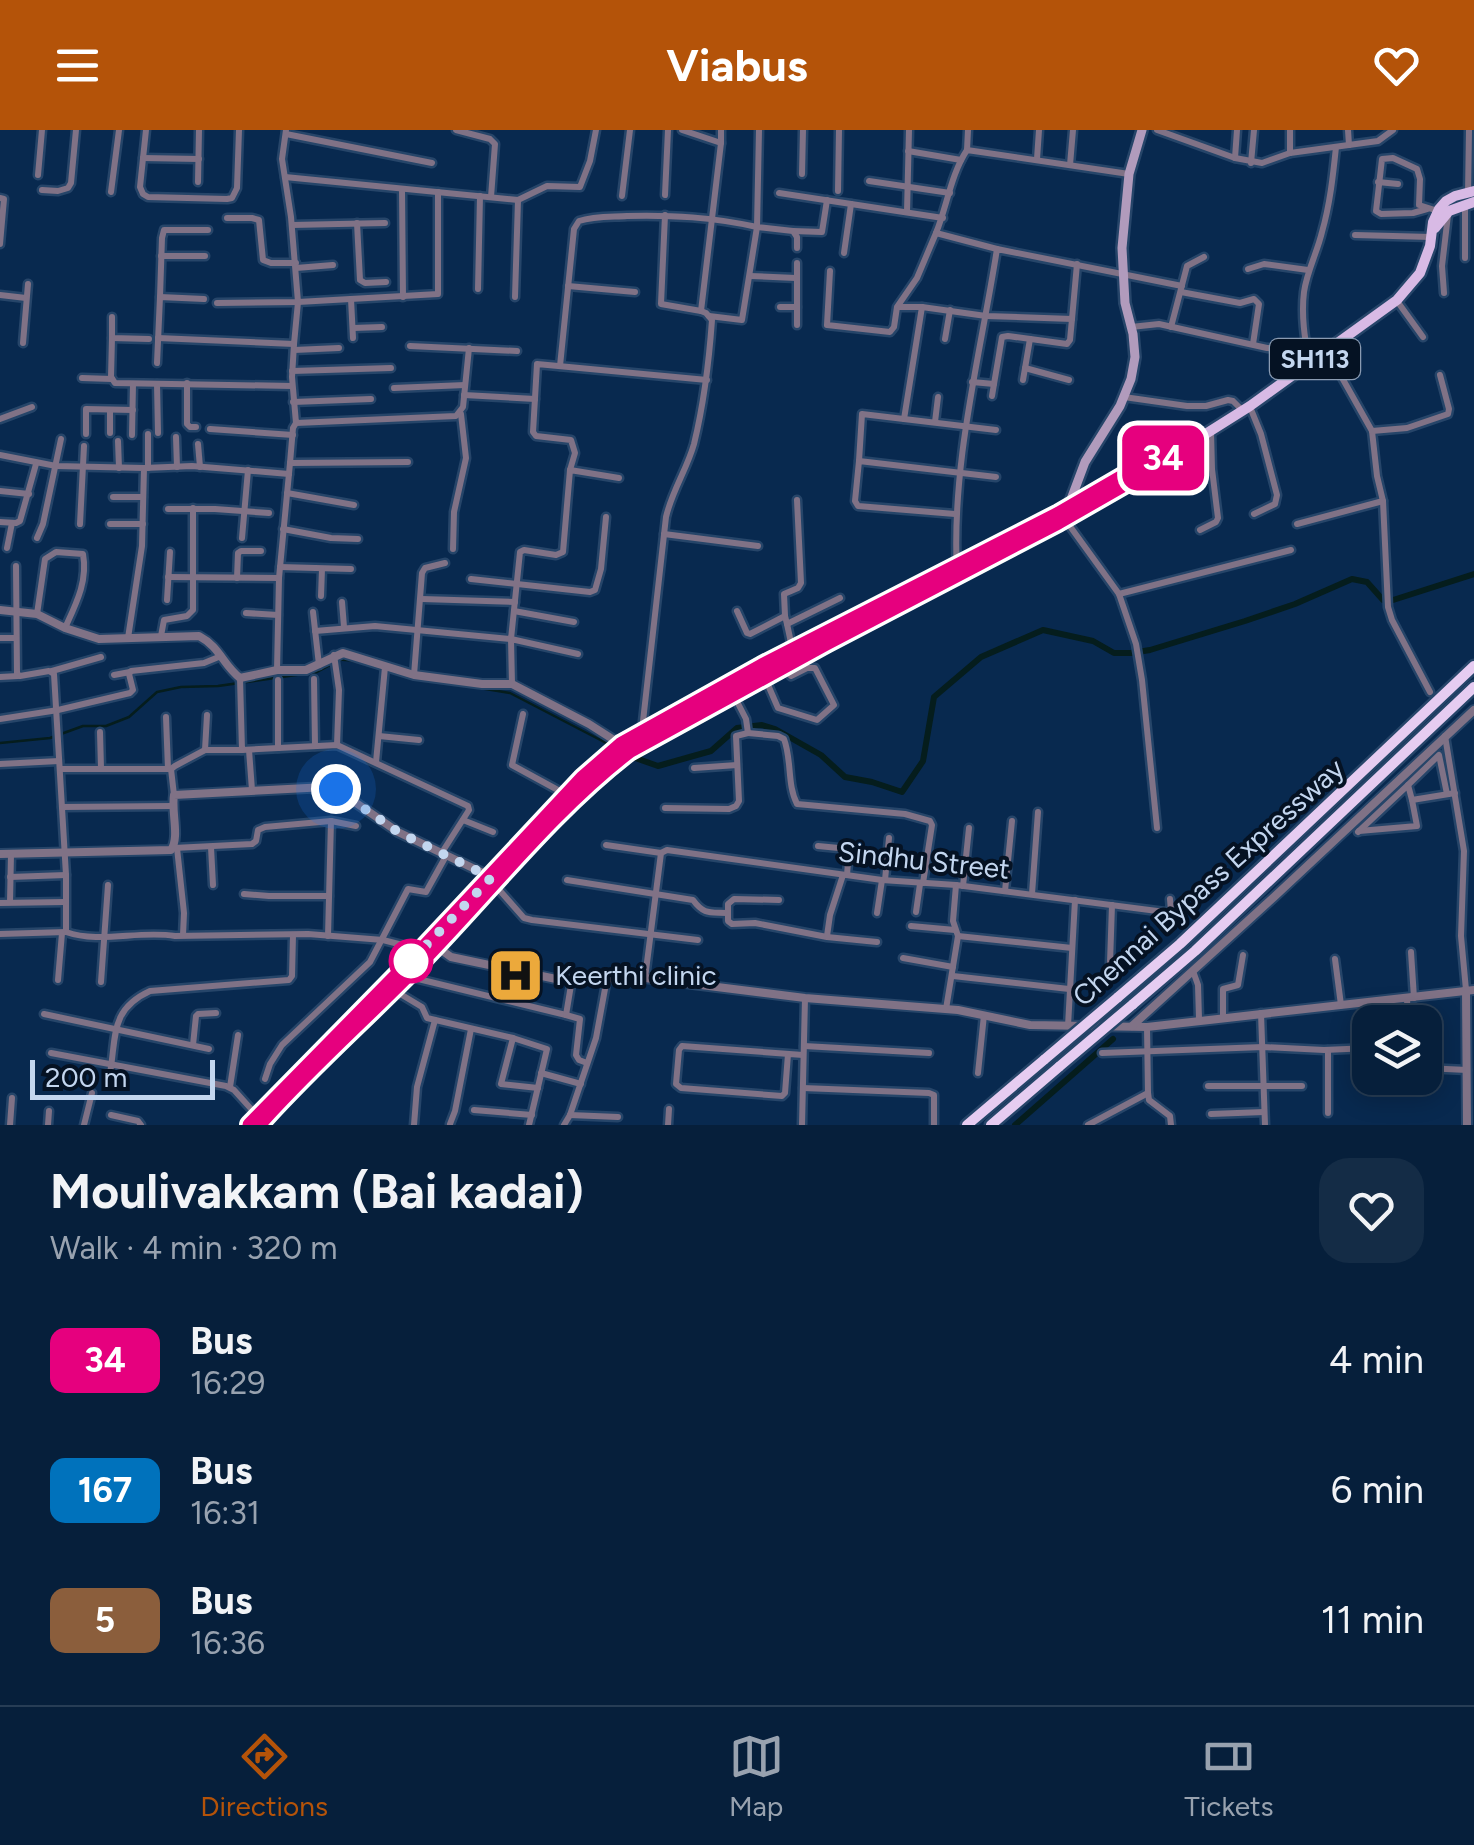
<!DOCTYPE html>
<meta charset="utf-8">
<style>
body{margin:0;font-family:Figtree,sans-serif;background:#142c46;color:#f1f3f6;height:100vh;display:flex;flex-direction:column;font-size:38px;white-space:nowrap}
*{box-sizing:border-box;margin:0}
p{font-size:32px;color:#98a2af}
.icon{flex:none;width:55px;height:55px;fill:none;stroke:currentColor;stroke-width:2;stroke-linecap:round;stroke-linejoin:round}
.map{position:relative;height:995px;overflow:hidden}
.sheet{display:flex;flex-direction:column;background:#061f3b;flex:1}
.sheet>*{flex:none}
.badge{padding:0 20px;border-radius:15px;font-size:35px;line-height:65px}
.fabs{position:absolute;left:1352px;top:875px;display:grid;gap:20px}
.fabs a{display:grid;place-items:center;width:90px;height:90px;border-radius:20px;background:#061f3b;box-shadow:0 5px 25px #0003,0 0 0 2px #273d55;font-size:50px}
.scale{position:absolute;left:30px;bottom:25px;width:185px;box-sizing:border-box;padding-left:10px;border:5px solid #c3d6ef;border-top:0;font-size:28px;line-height:35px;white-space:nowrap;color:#c3d6ef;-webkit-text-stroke:8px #051223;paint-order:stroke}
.you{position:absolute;width:50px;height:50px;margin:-25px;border:8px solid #fff;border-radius:50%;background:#1a73e8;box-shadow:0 0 0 15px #1a73e833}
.map>.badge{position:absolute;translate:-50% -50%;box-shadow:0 0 0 5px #fff}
.round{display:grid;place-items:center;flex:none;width:105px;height:105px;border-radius:30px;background:#142c46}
.head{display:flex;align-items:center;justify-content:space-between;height:170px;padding:0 50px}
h1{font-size:48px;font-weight:700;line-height:75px}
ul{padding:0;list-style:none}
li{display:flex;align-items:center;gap:30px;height:130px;padding:0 50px}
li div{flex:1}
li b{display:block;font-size:38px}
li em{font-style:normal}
li .badge{min-width:110px;font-weight:700;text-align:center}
header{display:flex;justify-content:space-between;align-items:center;height:130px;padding:0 50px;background:#b45309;color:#fff;font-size:45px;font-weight:700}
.menu{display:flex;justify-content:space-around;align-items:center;height:140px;border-top:2px solid #273d55;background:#061f3b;font-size:28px;color:#98a2af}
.menu a{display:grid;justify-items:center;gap:5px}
.menu .current{color:#b45309}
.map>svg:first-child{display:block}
</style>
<header><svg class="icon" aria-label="menu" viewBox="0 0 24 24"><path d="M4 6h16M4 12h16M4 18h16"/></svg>Viabus<svg class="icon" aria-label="heart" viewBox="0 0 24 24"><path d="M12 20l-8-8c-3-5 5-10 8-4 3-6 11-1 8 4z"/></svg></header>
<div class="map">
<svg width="1474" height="995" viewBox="0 0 1474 995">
<rect width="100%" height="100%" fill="#08294f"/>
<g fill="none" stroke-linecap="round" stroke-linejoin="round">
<g stroke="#051d1d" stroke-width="2.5">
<path d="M338 530C359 528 382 542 403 545"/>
<polyline points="455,554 510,563 610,615"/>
<polyline points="0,613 50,608 83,596 106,596 129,587 157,562 181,557 218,556 317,542 332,534"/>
</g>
<g stroke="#051d1d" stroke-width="6">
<polyline points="627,625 658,636 711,621 737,598 762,595 775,599 821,625 845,647 872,652 902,662 923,631 934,567 981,527 1043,500 1093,511 1114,523 1131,523 1150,520 1245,491 1295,474 1352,449 1367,452 1383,470 1390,471 1474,444"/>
<polyline points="1015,995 1113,909"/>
</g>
<defs>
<g id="minor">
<polyline points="146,0 140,57 143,64 148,67 227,69 232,68 237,58 239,0"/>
<polyline points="456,0 490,9 495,14 491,67"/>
<polyline points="682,0 721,13 721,0"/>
<polyline points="759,0 757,97 793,101 797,107 797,118"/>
<polyline points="1157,0 1235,28 1262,33 1290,23 1378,11 1393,0"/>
<polyline points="1348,0 1349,15"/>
<polyline points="286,4 432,33"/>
<polyline points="967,20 968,0"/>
<polyline points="908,21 961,30"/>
<polyline points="1290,23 1290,0"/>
<polyline points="143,28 199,29"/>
<polyline points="1235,28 1237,0"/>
<polyline points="1037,29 1039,0"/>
<polyline points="1251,33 1254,0"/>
<polyline points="1070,35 1073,0"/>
<polyline points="802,44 803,0"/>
<polyline points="38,45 42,0"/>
<polyline points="285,47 518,70 515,167"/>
<polyline points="869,51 950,63"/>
<polyline points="198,52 199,0"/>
<polyline points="1378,52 1398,54"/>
<polyline points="402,59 403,167"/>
<polyline points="42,60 58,61 68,58 71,53 76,0"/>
<polyline points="838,61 839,0"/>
<polyline points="111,62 119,0"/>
<polyline points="779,63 943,88"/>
<polyline points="1468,64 1469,0"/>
<polyline points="665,65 668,0"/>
<polyline points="622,66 630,0"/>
<polyline points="0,68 4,69 0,114"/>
<polyline points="518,70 547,56 580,57 590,31 596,0"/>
<polyline points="1427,79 1413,83 1381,84 1376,81 1382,29 1393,28 1417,39 1420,49 1419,75 1438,81"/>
<polyline points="907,82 909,0"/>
<polyline points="665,85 661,174 701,181 721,13"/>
<polyline points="227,88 252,88 259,90 263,130 271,133 296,133"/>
<polyline points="357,93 360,150 365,153 386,152"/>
<polyline points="292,95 385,93"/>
<polyline points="793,101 822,102 827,70"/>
<polyline points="1355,105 1431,107"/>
<path d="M997 119 936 103C947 76 951 44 967 20L1129 44"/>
<polyline points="844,123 851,74"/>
<polyline points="161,126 205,126"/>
<polyline points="1465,128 1465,75"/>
<polyline points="296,138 333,135"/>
<polyline points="1248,139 1264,134 1308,140"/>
<polyline points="830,141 827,195 890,202 894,197 897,177 917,148 936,103"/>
<polyline points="750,146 796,148"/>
<polyline points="568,156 635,162"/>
<polyline points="478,159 480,66"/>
<polyline points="1181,162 1240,173 1254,169 1259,174 1253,214"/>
<polyline points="1444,163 1442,136 1448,85"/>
<polyline points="0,165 26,168"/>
<polyline points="160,167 162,108 164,100 208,100"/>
<polyline points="351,169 353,208"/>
<polyline points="1397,171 1423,207"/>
<polyline points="217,173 298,172 438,164 438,62"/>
<polyline points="780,177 797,177"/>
<polyline points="898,177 922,177"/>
<polyline points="112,187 112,208 149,209"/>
<polyline points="797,195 797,133"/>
<polyline points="1131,197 1159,194 1267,218 1307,219"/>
<polyline points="1171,197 1187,136 1204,127"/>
<polyline points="353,198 382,197"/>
<polyline points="112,208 111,247 115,253 292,256"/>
<polyline points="158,208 294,214 298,172 291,87 282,29 286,0"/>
<polyline points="945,209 950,180"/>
<polyline points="23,213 28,154"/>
<polyline points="294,214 292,247 296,293 456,286 463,277 469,218"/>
<polyline points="410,216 517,221"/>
<polyline points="294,220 339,218"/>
<polyline points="1327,221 1372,301 1377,346 1383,371 1388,477 1392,490 1430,562"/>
<polyline points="157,233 160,167 204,169"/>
<path d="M1309 233C1305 209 1301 186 1304 162 1307 141 1317 123 1322 102 1330 74 1333 46 1336 17"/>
<path d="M560 236 574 99 579 91C594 86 611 87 627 86 674 85 711 87 757 97L742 190 709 186"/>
<polyline points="1025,238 1069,250"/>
<polyline points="292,241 391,238"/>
<polyline points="82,248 112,249"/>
<polyline points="1023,250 1030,209"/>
<polyline points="972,252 994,254 1002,207 1008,206 1067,214 1070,210 1072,189"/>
<polyline points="187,253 187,294 190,297 196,297"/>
<polyline points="157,254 158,303"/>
<polyline points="394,258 465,255"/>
<polyline points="464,265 535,269"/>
<polyline points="992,266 994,254"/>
<polyline points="1124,267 1187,276 1206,276 1228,270 1233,271 1242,280"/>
<polyline points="293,272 371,269"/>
<polyline points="1250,277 1261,304 1277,365 1275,374 1254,384"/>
<polyline points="0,289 32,277"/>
<polyline points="904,289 922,177 986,186 1072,189 1077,134"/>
<polyline points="935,292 938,267"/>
<polyline points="296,293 293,298 290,333 408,332"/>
<polyline points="210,299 293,305"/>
<polyline points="1372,301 1407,298 1448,284 1449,279 1440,245"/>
<polyline points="110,303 110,280"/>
<polyline points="86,304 86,279 133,280"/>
<polyline points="148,304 148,338"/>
<polyline points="132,305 133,254"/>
<polyline points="176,307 177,337"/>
<polyline points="118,311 119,338"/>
<polyline points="198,314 200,337"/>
<polyline points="0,325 56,336 144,338 142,416 128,508"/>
<polyline points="859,331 862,284 996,300"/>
<polyline points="144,338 192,336 289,344"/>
<polyline points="570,340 575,323 571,310 536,306 533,302 537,234 707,250"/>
<polyline points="0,361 29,364"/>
<polyline points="287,363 354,375"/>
<polyline points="113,367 143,367"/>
<polyline points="168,379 215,379 269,383"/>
<polyline points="955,384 858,376 855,371 859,331 996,347"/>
<polyline points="1064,388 1119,464 1136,514 1142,550 1157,698"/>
<polyline points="0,392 16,393 20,391 36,334"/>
<polyline points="80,394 84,316"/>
<polyline points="110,394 143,394"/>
<polyline points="1297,394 1383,371"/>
<polyline points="283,399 331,408 358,409"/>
<polyline points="1200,400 1216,392 1218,388 1212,339 1211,301"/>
<polyline points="664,404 758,416"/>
<polyline points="37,408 43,394 61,309"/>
<polyline points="242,408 248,340"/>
<polyline points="7,418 12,393"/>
<polyline points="453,419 454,382 466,328 461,284"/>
<path d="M16 436 17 544 20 546 49 541 54 544 66 745V802C100 814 139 800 175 806L308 804 383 810 422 820"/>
<polyline points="280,437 351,439"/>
<path d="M957 443C951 334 980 227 997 119L1182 156"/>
<polyline points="168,447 279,448"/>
<polyline points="237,448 238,423 241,421 261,421"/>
<polyline points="471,449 590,462 595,460 601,439 606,387"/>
<polyline points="1119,464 1291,420"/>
<polyline points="321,466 322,439"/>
<polyline points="422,469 515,472"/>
<polyline points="167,470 170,422"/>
<polyline points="342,472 344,497"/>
<polyline points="514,481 574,492"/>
<polyline points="737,481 747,503 750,504 785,486 787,494 840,468"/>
<polyline points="313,482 319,535"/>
<polyline points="246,483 278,485"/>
<path d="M37 484 45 429 56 422 83 424C88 451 76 474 65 498"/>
<polyline points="785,486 784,464 798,458 801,453 797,370"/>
<polyline points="787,494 793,522"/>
<polyline points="315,501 375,496 511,509 520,422 524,420 556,425 563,422 570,340 619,348"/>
<polyline points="161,506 164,490 187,486 193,480 193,378"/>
<polyline points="0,508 16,508"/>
<polyline points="334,525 339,560 337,615"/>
<polyline points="277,540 279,448 290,333"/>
<polyline points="52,541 101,527"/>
<polyline points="114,545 130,542"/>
<polyline points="414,545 422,443 425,438 445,433"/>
<polyline points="0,547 18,546"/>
<polyline points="240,548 242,620 337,615 468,676 469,680 441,724"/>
<polyline points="765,548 778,578 817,590 834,575 815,538 807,538 791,546 783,537"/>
<polyline points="314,549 315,616"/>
<polyline points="278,550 278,618"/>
<polyline points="512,554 511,509 578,524"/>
<path d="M729 556 746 589 748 603 778 606 784 609C792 630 787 655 797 674L905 684 930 691 932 695 923 753"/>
<polyline points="523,584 512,635 567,665"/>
<polyline points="166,587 168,639"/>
<polyline points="0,589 58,580 130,563 133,560 129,544 131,541 204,533 221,526"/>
<path d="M642 600 666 387C672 361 687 339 694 314 704 273 709 232 712 190L706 183 701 181"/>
<polyline points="100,602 101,638"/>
<polyline points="379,606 419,610"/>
<polyline points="1445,606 1464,721 1461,806 1466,860"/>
<polyline points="205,620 207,585"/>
<polyline points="249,620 252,660"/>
<polyline points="376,632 385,537"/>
<polyline points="0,634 59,631"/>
<polyline points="694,638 737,635"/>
<polyline points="60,639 171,639"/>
<polyline points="1408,655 1439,625 1447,664"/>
<polyline points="174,665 171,639 175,636 205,620 242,620"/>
<polyline points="62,677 172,676"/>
<polyline points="665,678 729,679 736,676 739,671 736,606 748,603"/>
<polyline points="463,690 493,702"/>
<polyline points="1359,701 1417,696 1412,670"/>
<polyline points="1358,702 1408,655 1412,670 1455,663"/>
<polyline points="606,715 661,723 667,720 882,750 956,755 1165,782 1171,781 1170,769"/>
<polyline points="818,716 849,719 847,745"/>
<polyline points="211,717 213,755"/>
<polyline points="174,718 252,714 256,711 258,700 265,697 331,691 356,696"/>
<polyline points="177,718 184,783 183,805"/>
<polyline points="10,747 66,745"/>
<path d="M567 750 693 770C704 785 710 782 727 783"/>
<polyline points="885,750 889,708"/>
<polyline points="494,754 524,788 532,790 698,810"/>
<polyline points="963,756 969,698"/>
<polyline points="1005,761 1012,691"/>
<polyline points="244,764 269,766 329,766"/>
<polyline points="1032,764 1038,682"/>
<polyline points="779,770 734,769 728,774 728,791 732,794 755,793 827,807 877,812"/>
<polyline points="10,772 11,724"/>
<polyline points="0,773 65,772"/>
<polyline points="916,782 920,754"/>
<polyline points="877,783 882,750"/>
<polyline points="911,796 955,800"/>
<polyline points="0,804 66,802"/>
<polyline points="328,806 331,691"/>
<polyline points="827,806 830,785 843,745"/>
<polyline points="958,806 1072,818"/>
<polyline points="1411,822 1414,868"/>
<polyline points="903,828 953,837"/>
<polyline points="1335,829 1341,875"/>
<polyline points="1110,833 1112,775"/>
<polyline points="1193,841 1198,855 1199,889"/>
<polyline points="406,846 566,885 572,849"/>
<polyline points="953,846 1069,859"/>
<polyline points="645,848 661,723"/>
<polyline points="58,850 62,803"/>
<polyline points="101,852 108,755"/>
<polyline points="387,856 422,877 427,888 513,908 547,919 529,995"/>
<polyline points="1407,869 1408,892"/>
<polyline points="946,879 958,806 953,791 956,755"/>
<polyline points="1261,883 1265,995"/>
<polyline points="44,884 209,919"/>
<polyline points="566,885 580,889 576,925 579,930 587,933"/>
<polyline points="1223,887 1223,859 1238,855 1243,825"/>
<polyline points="1068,896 1075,770"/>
<polyline points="1147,897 1148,963 1149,970 1170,986 1171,995"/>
<polyline points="513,908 501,954 538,958"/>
<polyline points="193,915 196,886 198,884 216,883"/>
<polyline points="804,916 929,923"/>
<polyline points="1328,920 1328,983"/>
<polyline points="51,923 226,956 234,960 262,991"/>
<polyline points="1102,923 1263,917 1324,920 1370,918"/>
<polyline points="788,924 785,963 782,966 681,958 676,954 679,920 682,916 803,925"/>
<polyline points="1425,938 1467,940"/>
<polyline points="541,943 581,954"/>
<polyline points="978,943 984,885"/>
<polyline points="265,949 270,934 282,915 370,832 408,759 426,762 446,726"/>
<path d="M108 953C118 912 106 881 150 861L289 850 292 846 293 805"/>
<polyline points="1208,956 1302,956"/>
<polyline points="230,957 238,905"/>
<polyline points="803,958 929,963 934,965 934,995"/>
<polyline points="474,980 532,985"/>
<polyline points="1211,984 1264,982"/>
<polyline points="111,985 138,991 141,995"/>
<polyline points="570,985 618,987"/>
<polyline points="450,994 455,981 471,899"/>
<polyline points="10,995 12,968"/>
<polyline points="48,995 49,981"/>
<polyline points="84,995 92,963"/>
<polyline points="414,995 417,957 435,890"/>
<polyline points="564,995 570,985 596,908 607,848"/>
<polyline points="668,995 669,979"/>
<polyline points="802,995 805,868"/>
<polyline points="1088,995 1148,963"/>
</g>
<g id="tertiary">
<path d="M0 480 37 484 65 498 99 509 199 506C220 517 223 535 240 548L277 540H306L343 523 414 545 482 554H512L589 594 625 617"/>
<path d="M0 724 171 720C180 707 171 682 174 665L326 657 336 659 398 702 481 742 494 753"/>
<polyline points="430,812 451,827 556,849 645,848 805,868 958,880 1030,895 1147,897 1474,860"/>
<polyline points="1466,860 1467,995"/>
<polyline points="1132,896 1274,767 1474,580"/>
</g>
<polyline id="secondary" points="1064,388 1085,332 1120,276 1131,249 1135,227 1133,204 1125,173 1122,118 1129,44 1142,0"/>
<g id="primary">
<polyline points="1435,98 1449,81 1474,72"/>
<polyline points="522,714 609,624 641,602 762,536 942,446"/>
<polyline points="258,995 309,941 428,824 564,680 607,638 629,621 678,592 733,566 826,513 1064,388 1150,339 1250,276 1397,170 1420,143 1430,116 1433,92 1439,79 1446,71 1455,66 1474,61"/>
</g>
<g id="trunk">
<polyline points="1117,868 1180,814 1474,536"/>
<polyline points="1132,875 1195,821 1474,557"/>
<polyline points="967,995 1045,929"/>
<polyline points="991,995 1060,936"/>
</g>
</defs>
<use href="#minor" stroke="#264569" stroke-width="11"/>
<use href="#tertiary" stroke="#264569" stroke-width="12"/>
<use href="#secondary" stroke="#264569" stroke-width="14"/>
<use href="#primary" stroke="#264569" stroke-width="15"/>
<use href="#trunk" stroke="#264569" stroke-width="15"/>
<use href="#minor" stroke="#807286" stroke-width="6"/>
<use href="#tertiary" stroke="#807286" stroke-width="8"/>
<use href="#secondary" stroke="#b19bbc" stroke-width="9"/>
<use href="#primary" stroke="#d8bae5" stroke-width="10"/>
<use href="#trunk" stroke="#e6ccf1" stroke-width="10"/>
<defs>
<g id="trunk-bridge">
<polyline points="1045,929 1117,868"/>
<polyline points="1060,936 1132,875"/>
</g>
</defs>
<use href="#trunk-bridge" stroke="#264569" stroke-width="15" stroke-linecap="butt"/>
<use href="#trunk-bridge" stroke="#e6ccf1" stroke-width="10"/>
</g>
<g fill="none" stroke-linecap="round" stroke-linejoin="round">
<defs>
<path id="line" d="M250 995 422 820 583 648 622 614 762 536 1059 384 1145 334 1167 326 1147 341 1058 392 826 513 629 621C555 678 495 754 430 822 374 881 312 934 258 995"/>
</defs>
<use href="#line" stroke="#fff" stroke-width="22"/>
<use href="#line" stroke="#e6007e" stroke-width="15"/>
<polyline stroke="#c3d6ef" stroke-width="10" stroke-dasharray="0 18" points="336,659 398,702 480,742 490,749 411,831"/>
</g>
<defs>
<symbol id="hospital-square" viewBox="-11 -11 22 22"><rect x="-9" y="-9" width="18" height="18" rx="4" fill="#eca93b" stroke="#051223"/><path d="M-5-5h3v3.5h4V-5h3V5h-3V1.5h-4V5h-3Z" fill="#111"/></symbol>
</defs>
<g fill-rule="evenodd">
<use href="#hospital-square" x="484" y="814" width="63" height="63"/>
</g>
<circle fill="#fff" stroke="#e6007e" stroke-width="5" cx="411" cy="831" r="20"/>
<g text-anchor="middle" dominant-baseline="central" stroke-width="8" stroke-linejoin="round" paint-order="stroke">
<rect fill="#051223" stroke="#8a9bb2" stroke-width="2.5" x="1270" y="209" width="90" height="40" rx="8"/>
<g font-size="25" font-weight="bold" fill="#c3d6ef">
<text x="1315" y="229">SH113</text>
</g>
<g font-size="28" fill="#c3d6ef" stroke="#051223">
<text transform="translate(924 730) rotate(6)">Sindhu Street</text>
<text transform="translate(1208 752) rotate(-42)">Chennai Bypass Expressway</text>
</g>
<g font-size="28" fill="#c3d6ef" stroke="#051223" text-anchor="start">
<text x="555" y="845">Keerthi clinic</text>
</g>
</g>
</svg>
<div class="fabs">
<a><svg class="icon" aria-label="layers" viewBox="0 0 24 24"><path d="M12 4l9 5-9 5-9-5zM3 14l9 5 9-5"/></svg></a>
</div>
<div class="scale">200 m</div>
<div class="you" style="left:336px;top:659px"></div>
<b class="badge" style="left:1163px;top:328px;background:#e6007e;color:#fff">34</b>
</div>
<section class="sheet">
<div class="head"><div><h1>Moulivakkam (Bai kadai)</h1><p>Walk · 4 min · 320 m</p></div><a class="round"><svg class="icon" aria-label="heart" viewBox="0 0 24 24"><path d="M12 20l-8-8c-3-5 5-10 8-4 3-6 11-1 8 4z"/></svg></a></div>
<ul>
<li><span class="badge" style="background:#e6007e;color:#fff">34</span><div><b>Bus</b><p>16:29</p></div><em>4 min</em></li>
<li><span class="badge" style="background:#0072bc;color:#fff">167</span><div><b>Bus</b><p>16:31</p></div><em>6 min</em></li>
<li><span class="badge" style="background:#8b5e3c;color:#fff">5</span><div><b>Bus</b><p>16:36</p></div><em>11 min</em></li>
</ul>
</section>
<nav class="menu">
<a class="current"><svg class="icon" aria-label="directions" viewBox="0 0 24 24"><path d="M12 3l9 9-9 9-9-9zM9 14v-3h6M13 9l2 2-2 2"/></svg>Directions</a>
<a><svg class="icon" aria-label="map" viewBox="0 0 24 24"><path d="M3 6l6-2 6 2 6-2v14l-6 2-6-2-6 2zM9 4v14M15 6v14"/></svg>Map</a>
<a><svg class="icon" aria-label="tickets" viewBox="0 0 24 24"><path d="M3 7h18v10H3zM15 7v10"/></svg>Tickets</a>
</nav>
